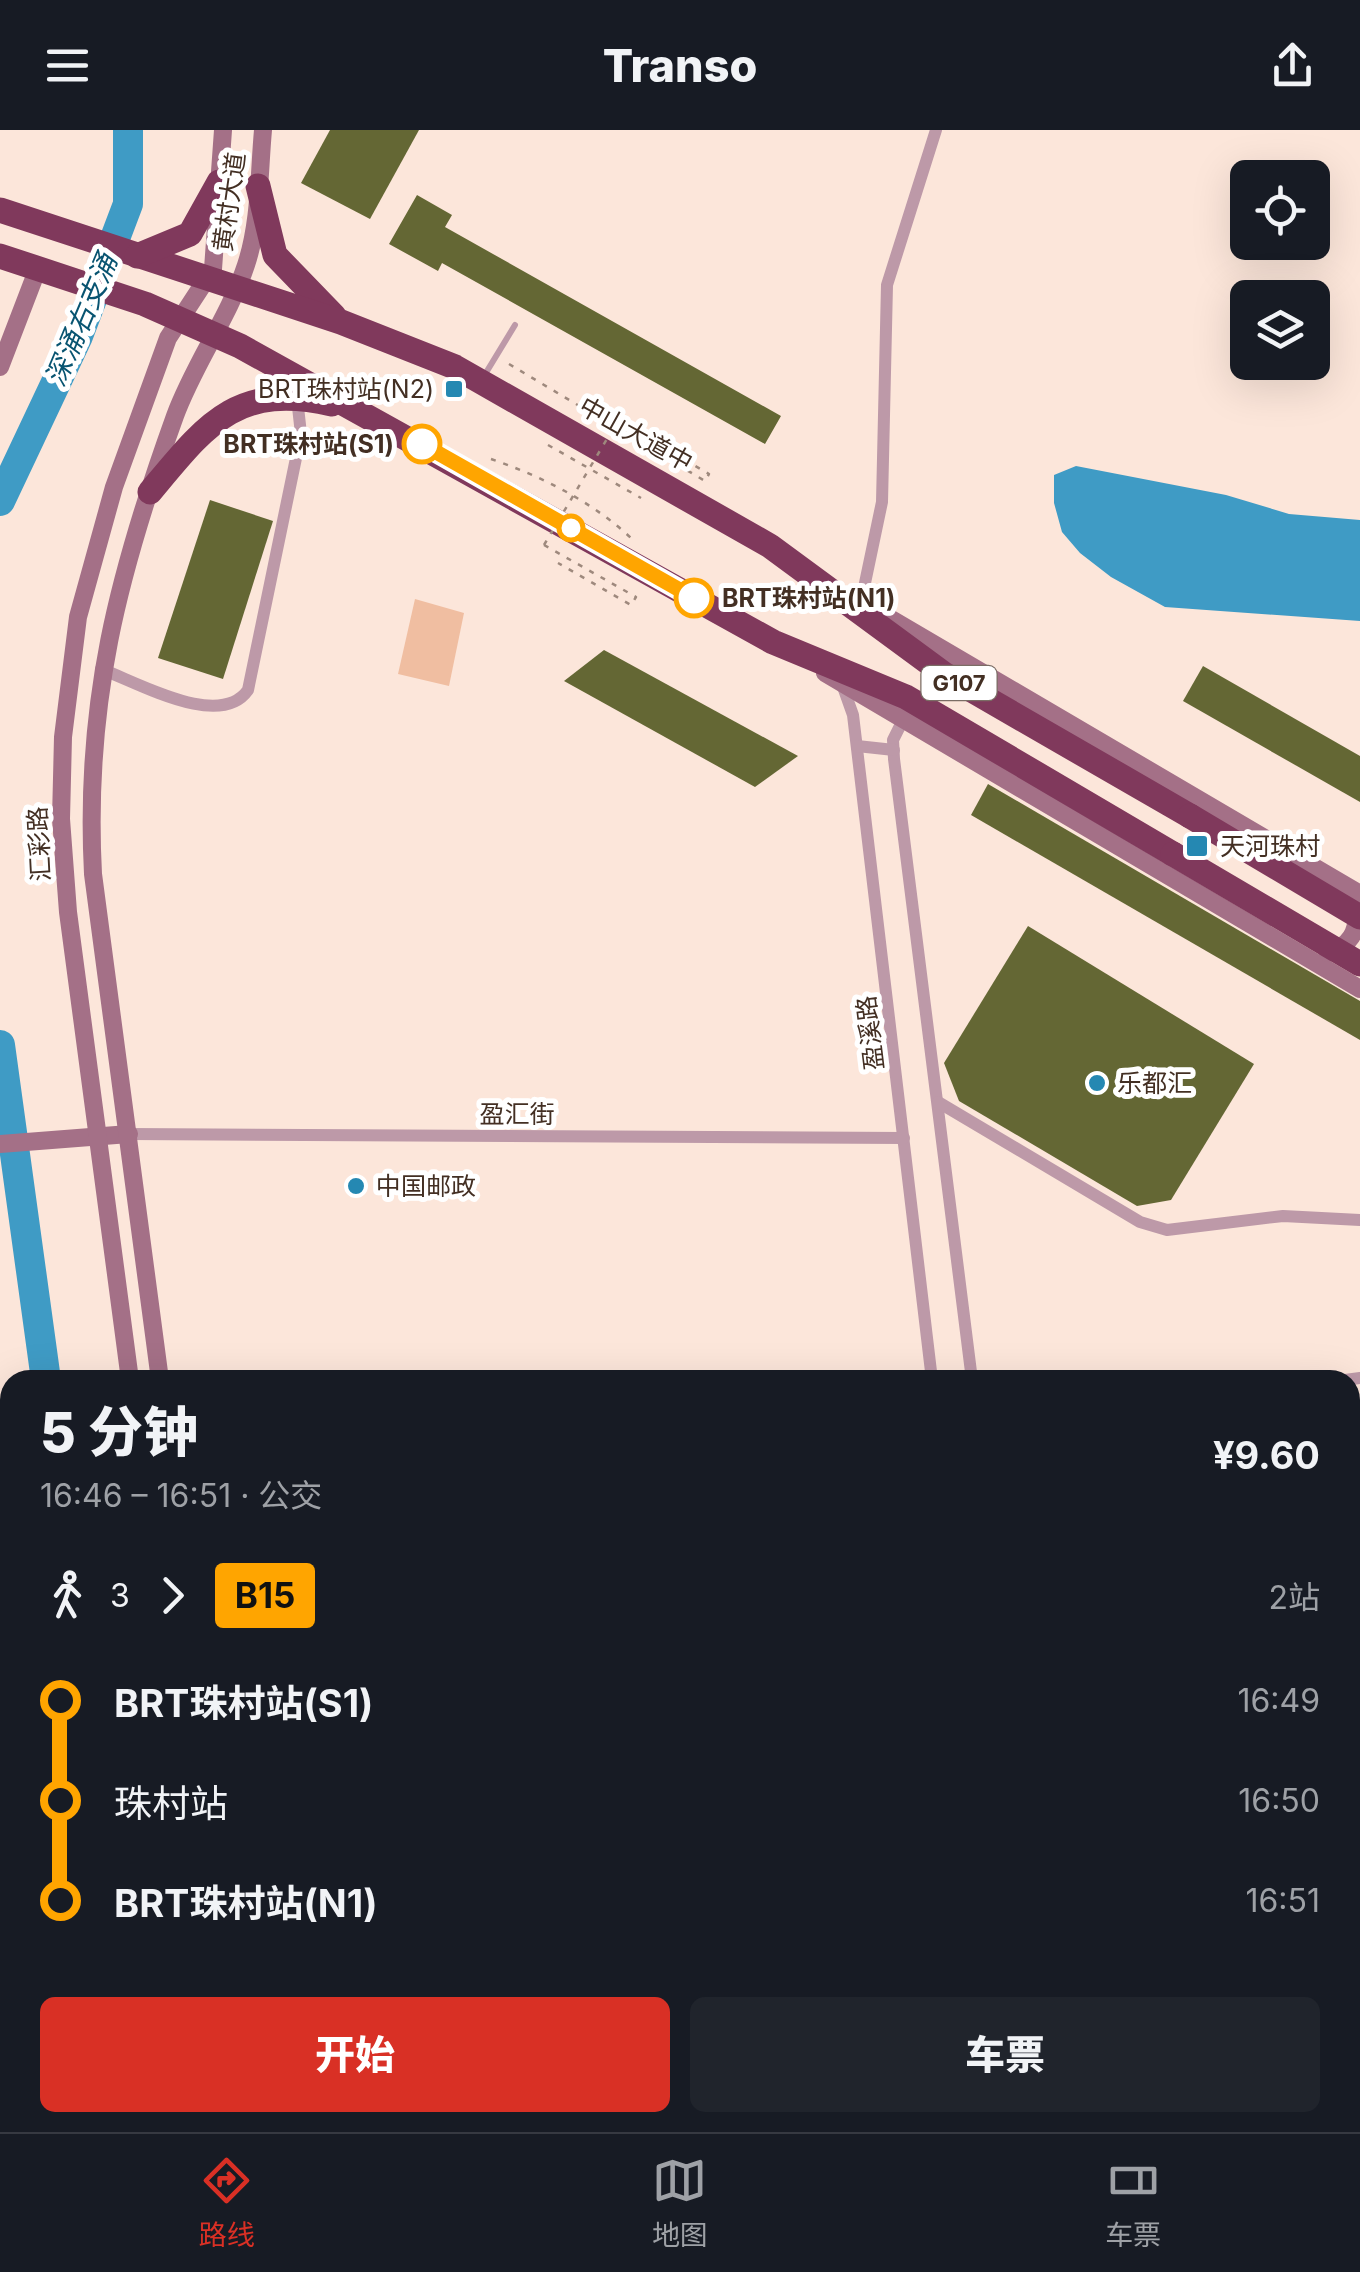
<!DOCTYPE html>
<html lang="zh">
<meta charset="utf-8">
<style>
body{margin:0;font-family:Inter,"Noto Sans SC",sans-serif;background:#20242c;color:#f1f3f6;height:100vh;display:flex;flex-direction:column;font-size:38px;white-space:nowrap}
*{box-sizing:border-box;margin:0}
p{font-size:32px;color:#9ea1a6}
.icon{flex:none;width:55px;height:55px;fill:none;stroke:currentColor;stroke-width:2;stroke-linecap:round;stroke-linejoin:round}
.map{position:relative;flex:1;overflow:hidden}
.sheet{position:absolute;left:0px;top:1240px;width:1360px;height:762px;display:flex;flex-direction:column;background:#171b24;border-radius:30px 30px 0 0;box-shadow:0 10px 40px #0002}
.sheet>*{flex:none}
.badge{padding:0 20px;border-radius:8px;font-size:35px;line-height:65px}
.fabs{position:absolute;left:1230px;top:30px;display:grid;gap:20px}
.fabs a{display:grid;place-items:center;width:100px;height:100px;border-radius:15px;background:#171b24;box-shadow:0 10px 40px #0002;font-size:50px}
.map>.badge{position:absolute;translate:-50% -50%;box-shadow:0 0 0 5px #fff}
.legs{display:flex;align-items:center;gap:15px;height:110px;padding:0 40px;font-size:32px}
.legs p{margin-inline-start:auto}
.overview{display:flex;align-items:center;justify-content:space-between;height:170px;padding:0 40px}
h1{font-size:55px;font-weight:800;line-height:75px}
.primary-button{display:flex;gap:20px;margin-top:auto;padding:20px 40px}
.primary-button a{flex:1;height:115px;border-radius:15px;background:#d93025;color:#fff;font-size:40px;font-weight:800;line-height:115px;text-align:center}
.primary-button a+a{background:#20242c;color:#f1f3f6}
ul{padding:0 40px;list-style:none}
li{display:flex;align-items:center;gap:35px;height:100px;font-size:38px}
li i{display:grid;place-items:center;width:15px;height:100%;margin:0 12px;background:currentColor}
li i::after{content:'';width:25px;height:25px;margin:-12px;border:8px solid;border-radius:50%;background:#171b24}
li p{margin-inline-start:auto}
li:first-child i{background:linear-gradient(#0000 50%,currentColor 0)}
li:last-child i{background:linear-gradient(currentColor 50%,#0000 0)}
header{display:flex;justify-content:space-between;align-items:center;height:130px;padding:0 40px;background:#171b24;font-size:45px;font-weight:800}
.menu{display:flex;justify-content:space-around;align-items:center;height:140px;border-top:2px solid #363941;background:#171b24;font-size:28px;color:#9ea1a6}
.menu a{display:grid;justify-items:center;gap:5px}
.menu .active{color:#d93025}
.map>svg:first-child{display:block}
</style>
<header><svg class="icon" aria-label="menu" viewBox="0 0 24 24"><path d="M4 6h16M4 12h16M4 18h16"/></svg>Transo<svg class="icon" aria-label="share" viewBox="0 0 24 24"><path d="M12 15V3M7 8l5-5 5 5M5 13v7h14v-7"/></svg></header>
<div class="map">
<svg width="1360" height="2002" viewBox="0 0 1360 2002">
<rect width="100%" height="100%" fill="#fce6da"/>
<g fill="#f0bea1">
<polygon points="415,469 464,483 449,556 398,544"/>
<polygon points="0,1456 10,1464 10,1876 0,1887"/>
</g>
<g fill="#3f9bc5">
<polygon points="1076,336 1226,365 1289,384 1360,390 1360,491 1165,477 1111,447 1080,423 1062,402 1054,373 1054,345"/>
<polygon points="0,1571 10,1650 10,1787 0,1788"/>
</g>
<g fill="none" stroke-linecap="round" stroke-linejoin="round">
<g stroke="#3f9bc5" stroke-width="30">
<polyline points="0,371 78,206 128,74 128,0"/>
<polyline points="0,915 46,1250"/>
<polyline points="149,1992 151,2002"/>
</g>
</g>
<g fill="#646734">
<polygon points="330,0 419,0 370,89 301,53"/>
<polygon points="417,65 452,85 445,97 781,286 765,314 442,133 438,141 389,114"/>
<polygon points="210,370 273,391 223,549 158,528"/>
<polygon points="604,520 798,626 755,657 564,551"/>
<polygon points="1203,536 1360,626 1360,672 1183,571"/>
<polygon points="988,654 1360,871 1360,910 971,685"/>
<polygon points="1028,796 1254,934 1171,1070 1137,1076 959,971 944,933"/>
</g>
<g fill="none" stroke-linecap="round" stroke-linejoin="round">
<g stroke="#9e897d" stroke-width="2.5" stroke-dasharray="5 8" stroke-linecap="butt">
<polyline points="509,234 705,351 709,344 641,304"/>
<polyline points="548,315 641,368"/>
<path d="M491 329C541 346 593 372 632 409"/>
<polyline points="544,415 636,467 631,475 558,433"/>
</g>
<g stroke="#bd99a8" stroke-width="6">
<polyline points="484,246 515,195"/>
<polyline points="299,2002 299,1992"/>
</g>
<g stroke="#bd99a8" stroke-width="12">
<polyline points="861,472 882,372 887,155 936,0"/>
<path d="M101 539C139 553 220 600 248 560L301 304 297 268"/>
<polyline points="842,554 853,585 932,1250"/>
<polyline points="902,592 893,610 894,629 972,1250"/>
<polyline points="857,616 894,620"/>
<polyline points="938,972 1140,1092 1167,1100 1283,1086 1360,1090"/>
<polyline points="129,1004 904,1008"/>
<polyline points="1345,1250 1360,1248"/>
<polyline points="1350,1539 1360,1538"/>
<polyline points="1014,1992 1015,2002"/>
<polyline points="1059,1992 1060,2002"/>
</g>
<g stroke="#a47087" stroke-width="18">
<polyline points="0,237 38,138"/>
<polyline points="869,476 1360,764"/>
<polyline points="825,543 1360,859"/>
<path d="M1328 823C1350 816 1359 801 1356 779"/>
<polyline points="0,1014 129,1004"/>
<polyline points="130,1250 68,782 61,689 63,607 78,487 114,357 168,208 213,139 223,0"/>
<path d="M160 1250 93 744C84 574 118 444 175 286 194 234 229 187 246 135 260 93 259 44 263 0"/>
<polyline points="0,1351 10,1428"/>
<polyline points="84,1992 85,2002"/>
<polyline points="233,1992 235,2002"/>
<polyline points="264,1992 266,2002"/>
</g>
<g stroke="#80395c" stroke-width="25">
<polyline points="258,56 275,125 334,186"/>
<polyline points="0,80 341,192 455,237 770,416 944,544 1190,686"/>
<polyline points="0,126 145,174 240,216 773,512 906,567 1173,724"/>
<polyline points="137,126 190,104 219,52"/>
<path d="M150 362C206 295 236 252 332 274"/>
</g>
<polyline stroke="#9e897d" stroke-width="2.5" stroke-dasharray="5 8" stroke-linecap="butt" points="544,415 614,297"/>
<g stroke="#80395c" stroke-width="25">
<polyline points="1190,686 1360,787"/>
<polyline points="1173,724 1360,834"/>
</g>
</g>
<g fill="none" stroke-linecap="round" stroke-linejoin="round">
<defs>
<polyline id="line-1" points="422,314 694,468"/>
</defs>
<use href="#line-1" stroke="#fff" stroke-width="22"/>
<use href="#line-1" stroke="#ffa500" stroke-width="15"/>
</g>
<g fill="#2588b2" stroke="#fff" stroke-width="4">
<rect x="444" y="249" width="20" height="20" rx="5"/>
<rect x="1185" y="704" width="24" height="24" rx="5"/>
<circle cx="1097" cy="953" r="10"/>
<circle cx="356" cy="1056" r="10"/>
</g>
<g fill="#fff" stroke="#ffa500" stroke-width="5">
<circle cx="422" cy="314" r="18"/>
<circle cx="571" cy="398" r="12"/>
<circle cx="694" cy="468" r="18"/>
</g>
<g text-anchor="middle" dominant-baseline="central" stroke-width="10" stroke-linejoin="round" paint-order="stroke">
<rect fill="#fff" stroke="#7b6d65" stroke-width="2.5" x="921.5" y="536" width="75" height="34" rx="8"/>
<g font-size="22" font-weight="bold" fill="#432f23">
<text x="959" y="553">G107</text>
</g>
<g font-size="25" fill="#432f23" stroke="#fff">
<text transform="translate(229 72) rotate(-82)">黄村大道</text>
<text transform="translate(636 304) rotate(29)">中山大道中</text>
<text transform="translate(39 714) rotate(-93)">汇彩路</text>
<text transform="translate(870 903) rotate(-97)">盈溪路</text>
<text x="517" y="984">盈汇街</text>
</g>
<g font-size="25" fill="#432f23" stroke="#fff" text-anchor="start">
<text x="434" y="259" text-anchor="end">BRT珠村站(N2)</text>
<text x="1220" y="716">天河珠村</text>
<text x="1117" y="953">乐都汇</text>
<text x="376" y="1056">中国邮政</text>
</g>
<g font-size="25" font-weight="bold" fill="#432f23" stroke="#fff" text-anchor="end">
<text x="394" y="314">BRT珠村站(S1)</text>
<text x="722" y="468" text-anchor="start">BRT珠村站(N1)</text>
</g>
<g font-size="28" font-style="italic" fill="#085471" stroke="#fff">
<text transform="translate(81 190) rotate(-67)">深涌右支涌</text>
</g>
</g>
</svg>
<div class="fabs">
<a><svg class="icon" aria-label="locate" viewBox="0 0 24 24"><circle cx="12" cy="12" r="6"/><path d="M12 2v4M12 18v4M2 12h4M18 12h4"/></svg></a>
<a><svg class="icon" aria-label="layers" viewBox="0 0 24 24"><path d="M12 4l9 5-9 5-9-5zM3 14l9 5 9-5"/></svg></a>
</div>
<section class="sheet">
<div class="overview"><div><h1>5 分钟</h1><p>16:46 – 16:51 · 公交</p></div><b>¥9.60</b></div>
<div class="legs"><svg class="icon" aria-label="walk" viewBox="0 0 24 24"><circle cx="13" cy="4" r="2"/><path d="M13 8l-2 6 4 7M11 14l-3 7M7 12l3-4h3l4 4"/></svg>3<svg class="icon" aria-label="forward" viewBox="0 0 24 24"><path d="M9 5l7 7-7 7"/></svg><b class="badge" style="background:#ffa500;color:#111">B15</b><p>2站</p></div>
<ul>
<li><i style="color:#ffa500"></i><b>BRT珠村站(S1)</b><p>16:49</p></li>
<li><i style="color:#ffa500"></i><span>珠村站</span><p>16:50</p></li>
<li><i style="color:#ffa500"></i><b>BRT珠村站(N1)</b><p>16:51</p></li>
</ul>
<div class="primary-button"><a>开始</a><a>车票</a></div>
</section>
</div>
<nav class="menu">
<a class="active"><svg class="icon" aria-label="directions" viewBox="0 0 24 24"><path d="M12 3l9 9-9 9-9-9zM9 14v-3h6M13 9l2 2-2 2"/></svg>路线</a>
<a><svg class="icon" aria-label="map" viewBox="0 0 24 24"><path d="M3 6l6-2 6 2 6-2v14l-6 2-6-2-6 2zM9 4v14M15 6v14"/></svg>地图</a>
<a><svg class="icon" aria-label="tickets" viewBox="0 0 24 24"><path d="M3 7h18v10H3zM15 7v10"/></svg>车票</a>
</nav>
